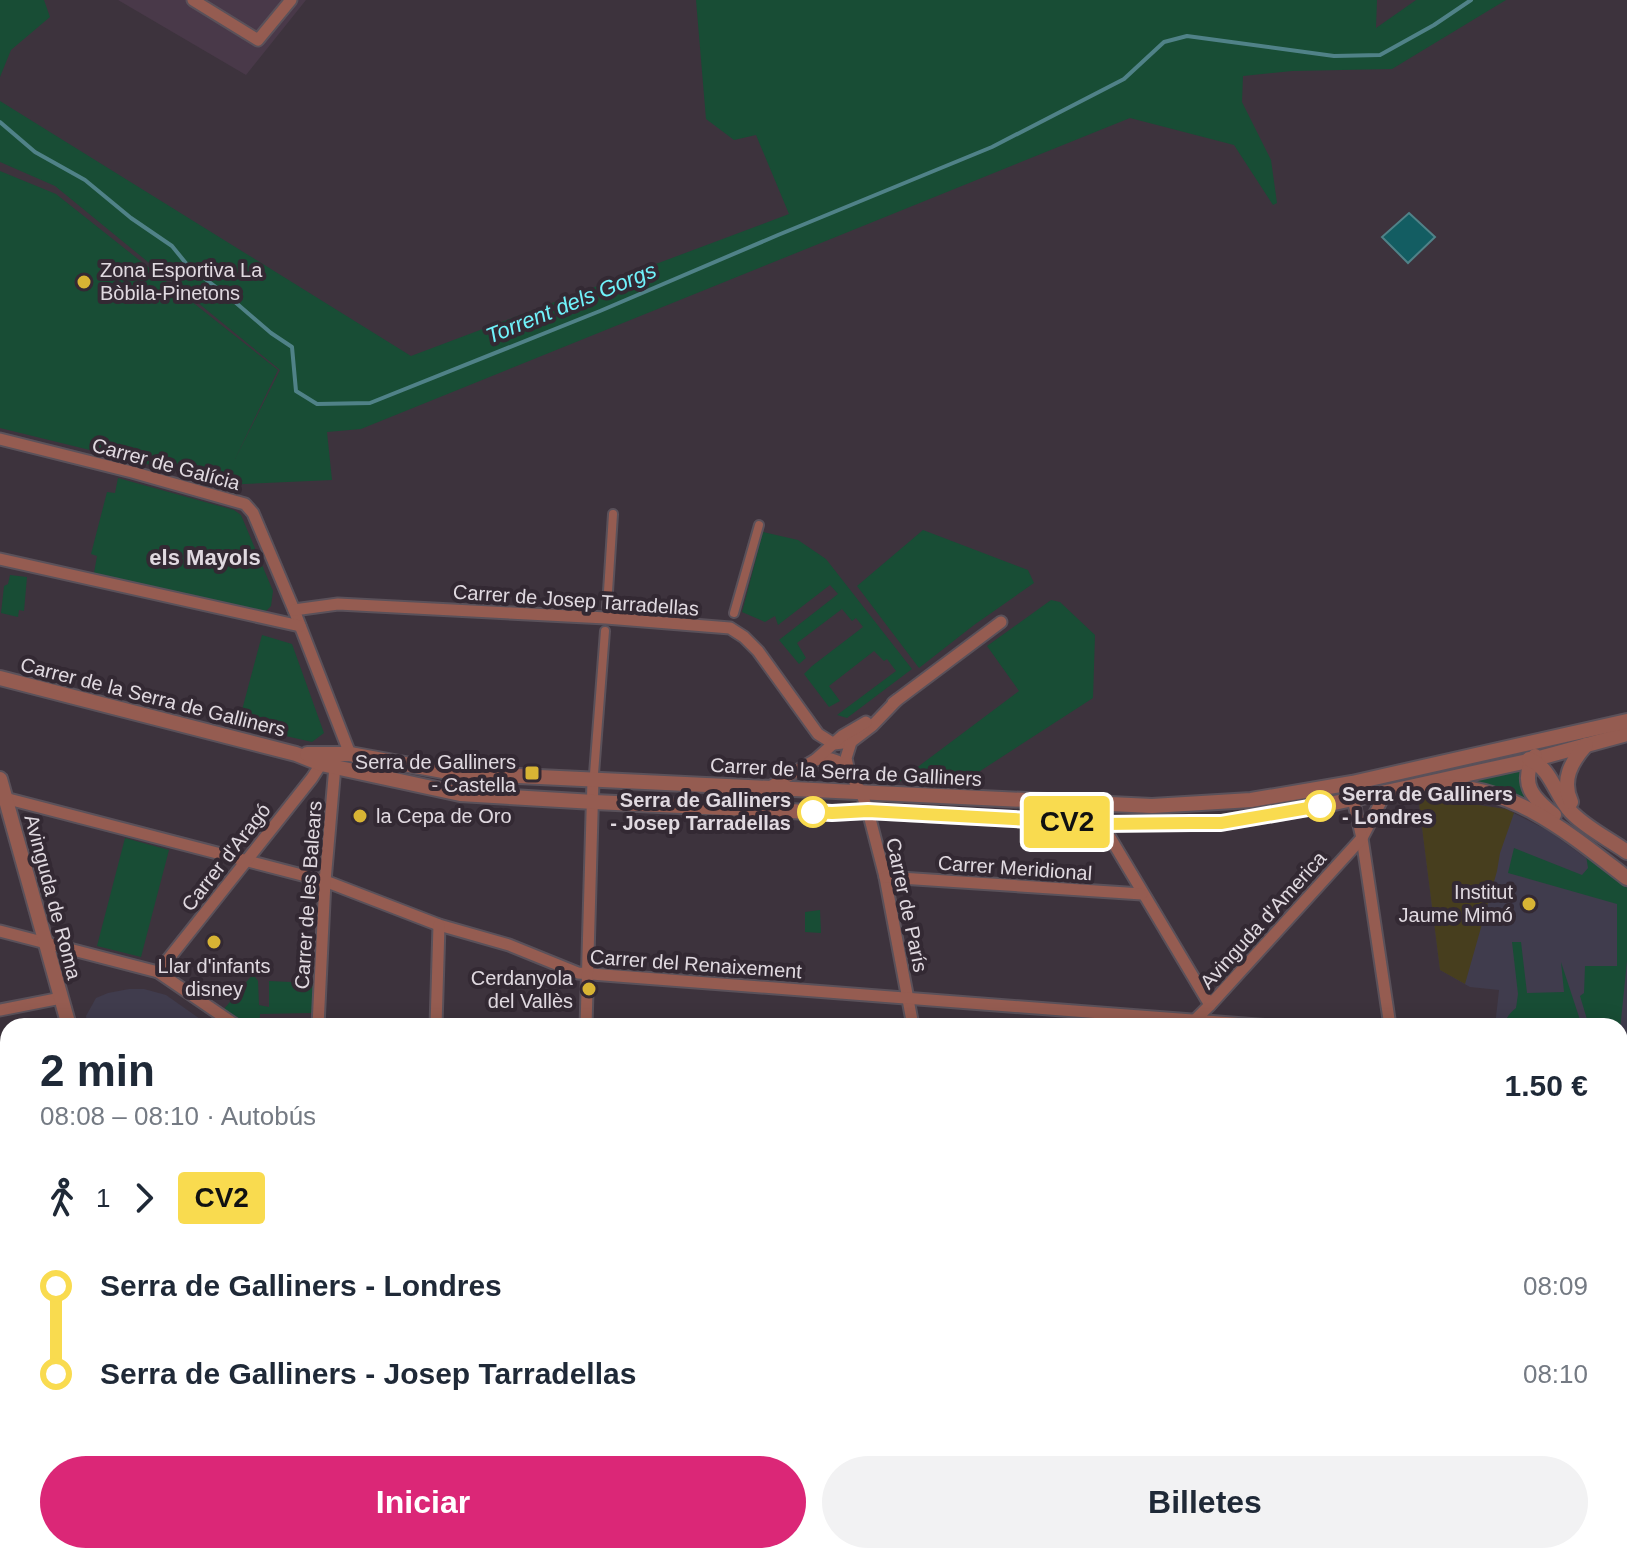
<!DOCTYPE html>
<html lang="es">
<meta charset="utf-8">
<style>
body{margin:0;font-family:Helvetica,sans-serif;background:#f2f2f3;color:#1f2937;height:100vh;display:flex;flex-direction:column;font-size:30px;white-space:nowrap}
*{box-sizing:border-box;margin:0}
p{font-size:26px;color:#747a83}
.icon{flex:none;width:44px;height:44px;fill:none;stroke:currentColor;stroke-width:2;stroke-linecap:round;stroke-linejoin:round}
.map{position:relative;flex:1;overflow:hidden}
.drawer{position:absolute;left:0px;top:1018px;width:1628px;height:546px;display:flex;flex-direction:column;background:#fff;border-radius:24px 24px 0 0;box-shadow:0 4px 20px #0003}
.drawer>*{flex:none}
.badge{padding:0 16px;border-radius:6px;font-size:28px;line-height:52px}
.map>.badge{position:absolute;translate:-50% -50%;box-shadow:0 0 0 4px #fff}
.legs{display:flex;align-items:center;gap:12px;height:88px;padding:0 40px;font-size:26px}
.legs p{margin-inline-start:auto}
.summary{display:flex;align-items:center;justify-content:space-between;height:136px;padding:0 40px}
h1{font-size:44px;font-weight:800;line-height:60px}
.action{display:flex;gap:16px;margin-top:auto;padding:16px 40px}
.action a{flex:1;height:92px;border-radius:48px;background:#db2777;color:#fff;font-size:32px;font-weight:800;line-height:92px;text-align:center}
.action a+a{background:#f2f2f3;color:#1f2937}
ul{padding:0 40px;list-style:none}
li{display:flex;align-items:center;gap:28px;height:88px;font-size:30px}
li i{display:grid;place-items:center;width:12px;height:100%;margin:0 10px;background:currentColor}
li i::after{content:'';width:20px;height:20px;margin:-10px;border:6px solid;border-radius:50%;background:#fff}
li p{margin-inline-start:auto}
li:first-child i{background:linear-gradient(#0000 50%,currentColor 0)}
li:last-child i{background:linear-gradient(currentColor 50%,#0000 0)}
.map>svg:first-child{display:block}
</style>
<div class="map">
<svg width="1627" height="1563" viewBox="0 0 1627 1563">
<rect width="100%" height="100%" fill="#3d333d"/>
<polygon fill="#493949" points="118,0 306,0 246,75"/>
<g fill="#403c4d">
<polygon points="1418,796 1506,809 1549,831 1627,888 1627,1047 1620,1047 1620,1026 1495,1026 1499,990 1470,987 1440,970"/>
<polygon points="129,989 144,989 166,995 210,1026 87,1026 86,1016 96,998 108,993"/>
<polygon points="399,1556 520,1556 521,1558 516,1563 420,1563"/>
</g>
<g fill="#184d35">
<polygon points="0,0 44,0 50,17 11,50 0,77"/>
<polygon points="696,0 1377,0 1376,28 1416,0 1506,0 1392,69 1292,71 1243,76 1242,102 1271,160 1277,203 1273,205 1234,145 1130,118 361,429 327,432 332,480 222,485 208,479 0,428 0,171 56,194 278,370 235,459 280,370 55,186 0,162 0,101 411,356 789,214 756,135 734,140 706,119"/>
<polygon points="118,478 234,510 241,515 273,591 271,606 265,612 258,612 94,573 97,556 91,554 107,492 115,493"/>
<polygon points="923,530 1028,570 1034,583 974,625 919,668 857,586"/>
<polygon points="763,532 798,540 826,559 912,669 847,718 837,715 896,671 887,659 884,661 874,651 829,686 840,701 829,707 804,674 812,666 863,627 856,618 852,621 842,609 797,643 806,658 799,664 779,640 838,594 830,585 778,625 775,616 765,622 742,612"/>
<polygon points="10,575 27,577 24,611 19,610 18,617 1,613 4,586 8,584"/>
<polygon points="1051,600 1060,602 1095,635 1093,698 974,775 976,785 899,781 1019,691 987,646"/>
<polygon points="262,635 292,644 324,733 312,742 238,725"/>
<polygon points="1525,770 1532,804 1467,782"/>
<polygon points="125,838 169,850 141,957 97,946"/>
<polygon points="1514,848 1582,875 1588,868 1586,855 1627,888 1627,961 1620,1030 1620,1026 1589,1026 1580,996 1584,993 1585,966 1617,966 1617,904 1508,873"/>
<polygon points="820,910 821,933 805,932 805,912"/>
<path d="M1512 942H1521L1527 993 1564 992 1561 962 1582 1026H1505C1505 1018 1510 1013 1516 1008L1518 994Z"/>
<polygon points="253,974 258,981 259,1005 269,1007 269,981 313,983 312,1013 260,1014 259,1026 250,1026 224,1009"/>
<polygon points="32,1556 78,1556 67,1563 37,1563"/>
<rect x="221" y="1556" width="58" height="7"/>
</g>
<polygon fill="#473e1e" points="1418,796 1506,809 1514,813 1500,853 1497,871 1465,984 1440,970"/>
<polygon fill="#135d62" stroke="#508288" stroke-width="2" points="1409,213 1435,237 1408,263 1382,237"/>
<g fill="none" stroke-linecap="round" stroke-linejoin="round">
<polyline stroke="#508288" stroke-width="4" points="0,122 35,152 85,180 131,218 172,246 189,267 228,296 271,333 292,347 296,391 317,404 370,403 600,311 778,235 992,147 1124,79 1164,42 1187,36 1334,56 1380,55 1434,25 1471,0"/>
<defs>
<g id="pedestrian">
<polyline points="607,607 613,514"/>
<polyline points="734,613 759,525"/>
<polyline points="594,774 605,631"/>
</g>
<g id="minor">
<polyline points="193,0 258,40 291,0"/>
<polyline points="0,439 132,472 245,504 253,513 294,610 350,754"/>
<polyline points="0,559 300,626"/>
<polyline points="294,610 338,604 606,618 730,628 744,637 758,651 818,734 834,744 851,742"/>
<polyline points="897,700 872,726 851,742 846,758 849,772 861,792 868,811 885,877 913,1026"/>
<polyline points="893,703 1001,622"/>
<path d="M816 760C830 755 840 760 849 772"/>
<polyline points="768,788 815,760 842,736 866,722"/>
<polyline points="1386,792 1362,838 1390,1026"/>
<polyline points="1,797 325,881 439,925 509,945 578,973 1271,1026"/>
<polyline points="1100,805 1102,824 1210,1005"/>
<polyline points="885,877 1142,894"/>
<polyline points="0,931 158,972 237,1026"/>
<polyline points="158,972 312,778 321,764"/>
<polyline points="0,1010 61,998"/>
<polyline points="1192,1023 1210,1005 1362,838 1353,799 1352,783"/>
<polyline points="318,1026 325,881 335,766"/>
<polyline points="436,1026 439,925"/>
<polyline points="586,1026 593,780"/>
<polyline points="1620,1055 1627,1056"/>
<polyline points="1620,1176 1627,1176"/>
<polyline points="0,1256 8,1254"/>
<polyline points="1620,1303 1627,1303"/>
<polyline points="1620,1392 1627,1403"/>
<polyline points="1620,1428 1627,1428"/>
<polyline points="1396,1556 1438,1563"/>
<polyline points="543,1563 618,1556"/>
<polyline points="782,1563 783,1556"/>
<polyline points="1077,1563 1078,1556"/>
<polyline points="1333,1563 1334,1556"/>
</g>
<g id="tertiary">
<polyline points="0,678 296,754 321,764 460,794 594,802 832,813 868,811 1102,824 1221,823 1320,806 1414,786 1532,760 1627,734"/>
<polyline points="307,754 350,754 454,773 1152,806 1251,800 1352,783 1627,721"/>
<path d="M1535 756C1518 784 1534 799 1554 815"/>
<path d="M1529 759C1552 769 1555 795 1571 812 1586 828 1609 839 1627 852"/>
<polyline points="0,779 69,1026"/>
<path d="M1442 786C1516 787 1571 835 1627 878"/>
<path d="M1571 802C1561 780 1571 762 1586 745"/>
<path d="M166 1556C177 1561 188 1562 200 1556"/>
<polyline points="342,1556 366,1563"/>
<polyline points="366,1556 388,1563"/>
<polyline points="87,1563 98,1556"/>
<polyline points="122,1563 145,1558 169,1557"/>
</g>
</defs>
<use href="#pedestrian" stroke="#5a515a" stroke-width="12"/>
<use href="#minor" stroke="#5a515a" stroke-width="15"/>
<use href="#tertiary" stroke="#5a515a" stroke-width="18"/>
<use href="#pedestrian" stroke="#955c51" stroke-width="8"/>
<use href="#minor" stroke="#955c51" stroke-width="11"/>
<use href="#tertiary" stroke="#955c51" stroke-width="14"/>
</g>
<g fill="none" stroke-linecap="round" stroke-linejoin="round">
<defs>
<polyline id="line-1" points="813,812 832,813 868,811 1102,824 1191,823 1221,823 1320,806"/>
</defs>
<use href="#line-1" stroke="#fff" stroke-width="18"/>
<use href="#line-1" stroke="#f9db4f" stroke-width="12"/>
</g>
<g fill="#d8b434" stroke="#332933" stroke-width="3">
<circle cx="84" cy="282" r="8"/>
<rect x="524" y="765" width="16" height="16" rx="4"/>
<circle cx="360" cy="816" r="8"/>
<circle cx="1529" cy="904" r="8"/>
<circle cx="214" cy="942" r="8"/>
<circle cx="589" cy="989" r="8"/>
</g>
<g fill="#fff" stroke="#f9db4f" stroke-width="4">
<circle cx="1320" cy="806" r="14"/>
<circle cx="813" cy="812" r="14"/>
</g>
<g text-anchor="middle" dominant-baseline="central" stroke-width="8" stroke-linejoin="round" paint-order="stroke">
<g font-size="20" fill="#e0d9e0" stroke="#332933" text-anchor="end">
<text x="100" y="270" text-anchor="start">Zona Esportiva La<tspan x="100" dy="23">Bòbila-Pinetons</tspan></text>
<text x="516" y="762">Serra de Galliners<tspan x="516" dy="23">- Castella</tspan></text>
<text x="376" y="816" text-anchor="start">la Cepa de Oro</text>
<text x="1513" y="892">Institut<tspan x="1513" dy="23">Jaume Mimó</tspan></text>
<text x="214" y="966" text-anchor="middle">Llar d'infants<tspan x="214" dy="23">disney</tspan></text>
<text x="573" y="978">Cerdanyola<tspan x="573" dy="23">del Vallès</tspan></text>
</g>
<g font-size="20" fill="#e0d9e0" stroke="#332933">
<text transform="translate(166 464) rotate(15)">Carrer de Galícia</text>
<text transform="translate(576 600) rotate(4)">Carrer de Josep Tarradellas</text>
<text transform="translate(153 697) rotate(14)">Carrer de la Serra de Galliners</text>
<text transform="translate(846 772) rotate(3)">Carrer de la Serra de Galliners</text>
<text transform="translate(226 857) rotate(-52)">Carrer d'Aragó</text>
<text transform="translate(1015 868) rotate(4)">Carrer Meridional</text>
<text transform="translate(308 895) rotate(-86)">Carrer de les Balears</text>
<text transform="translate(53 897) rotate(75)">Avinguda de Roma</text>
<text transform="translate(907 905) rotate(78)">Carrer de París</text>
<text transform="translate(1263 920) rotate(-48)">Avinguda d'America</text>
<text transform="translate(696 964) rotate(4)">Carrer del Renaixement</text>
</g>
<g font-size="20" font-weight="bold" fill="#e0d9e0" stroke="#332933" text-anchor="start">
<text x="1342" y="794">Serra de Galliners<tspan x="1342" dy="23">- Londres</tspan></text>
<text x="791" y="800" text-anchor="end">Serra de Galliners<tspan x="791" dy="23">- Josep Tarradellas</tspan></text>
</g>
<g font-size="22" font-style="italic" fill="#70f3fb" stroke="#332933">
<text transform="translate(571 303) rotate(-22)">Torrent dels Gorgs</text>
</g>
<g font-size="22" font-weight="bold" fill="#e0d9e0" stroke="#332933">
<text x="205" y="557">els Mayols</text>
</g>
</g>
</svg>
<b class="badge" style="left:1067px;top:822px;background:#f9db4f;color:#111">CV2</b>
<section class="drawer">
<div class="summary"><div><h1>2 min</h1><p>08:08 – 08:10 · Autobús</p></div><b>1.50 €</b></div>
<div class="legs"><svg class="icon" aria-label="walk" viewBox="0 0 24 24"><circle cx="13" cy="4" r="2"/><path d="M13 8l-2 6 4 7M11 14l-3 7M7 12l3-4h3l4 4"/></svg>1<svg class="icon" aria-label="forward" viewBox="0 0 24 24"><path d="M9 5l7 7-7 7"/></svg><b class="badge" style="background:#f9db4f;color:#111">CV2</b></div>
<ul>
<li><i style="color:#f9db4f"></i><b>Serra de Galliners - Londres</b><p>08:09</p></li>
<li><i style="color:#f9db4f"></i><b>Serra de Galliners - Josep Tarradellas</b><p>08:10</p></li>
</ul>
<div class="action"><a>Iniciar</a><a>Billetes</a></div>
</section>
</div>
